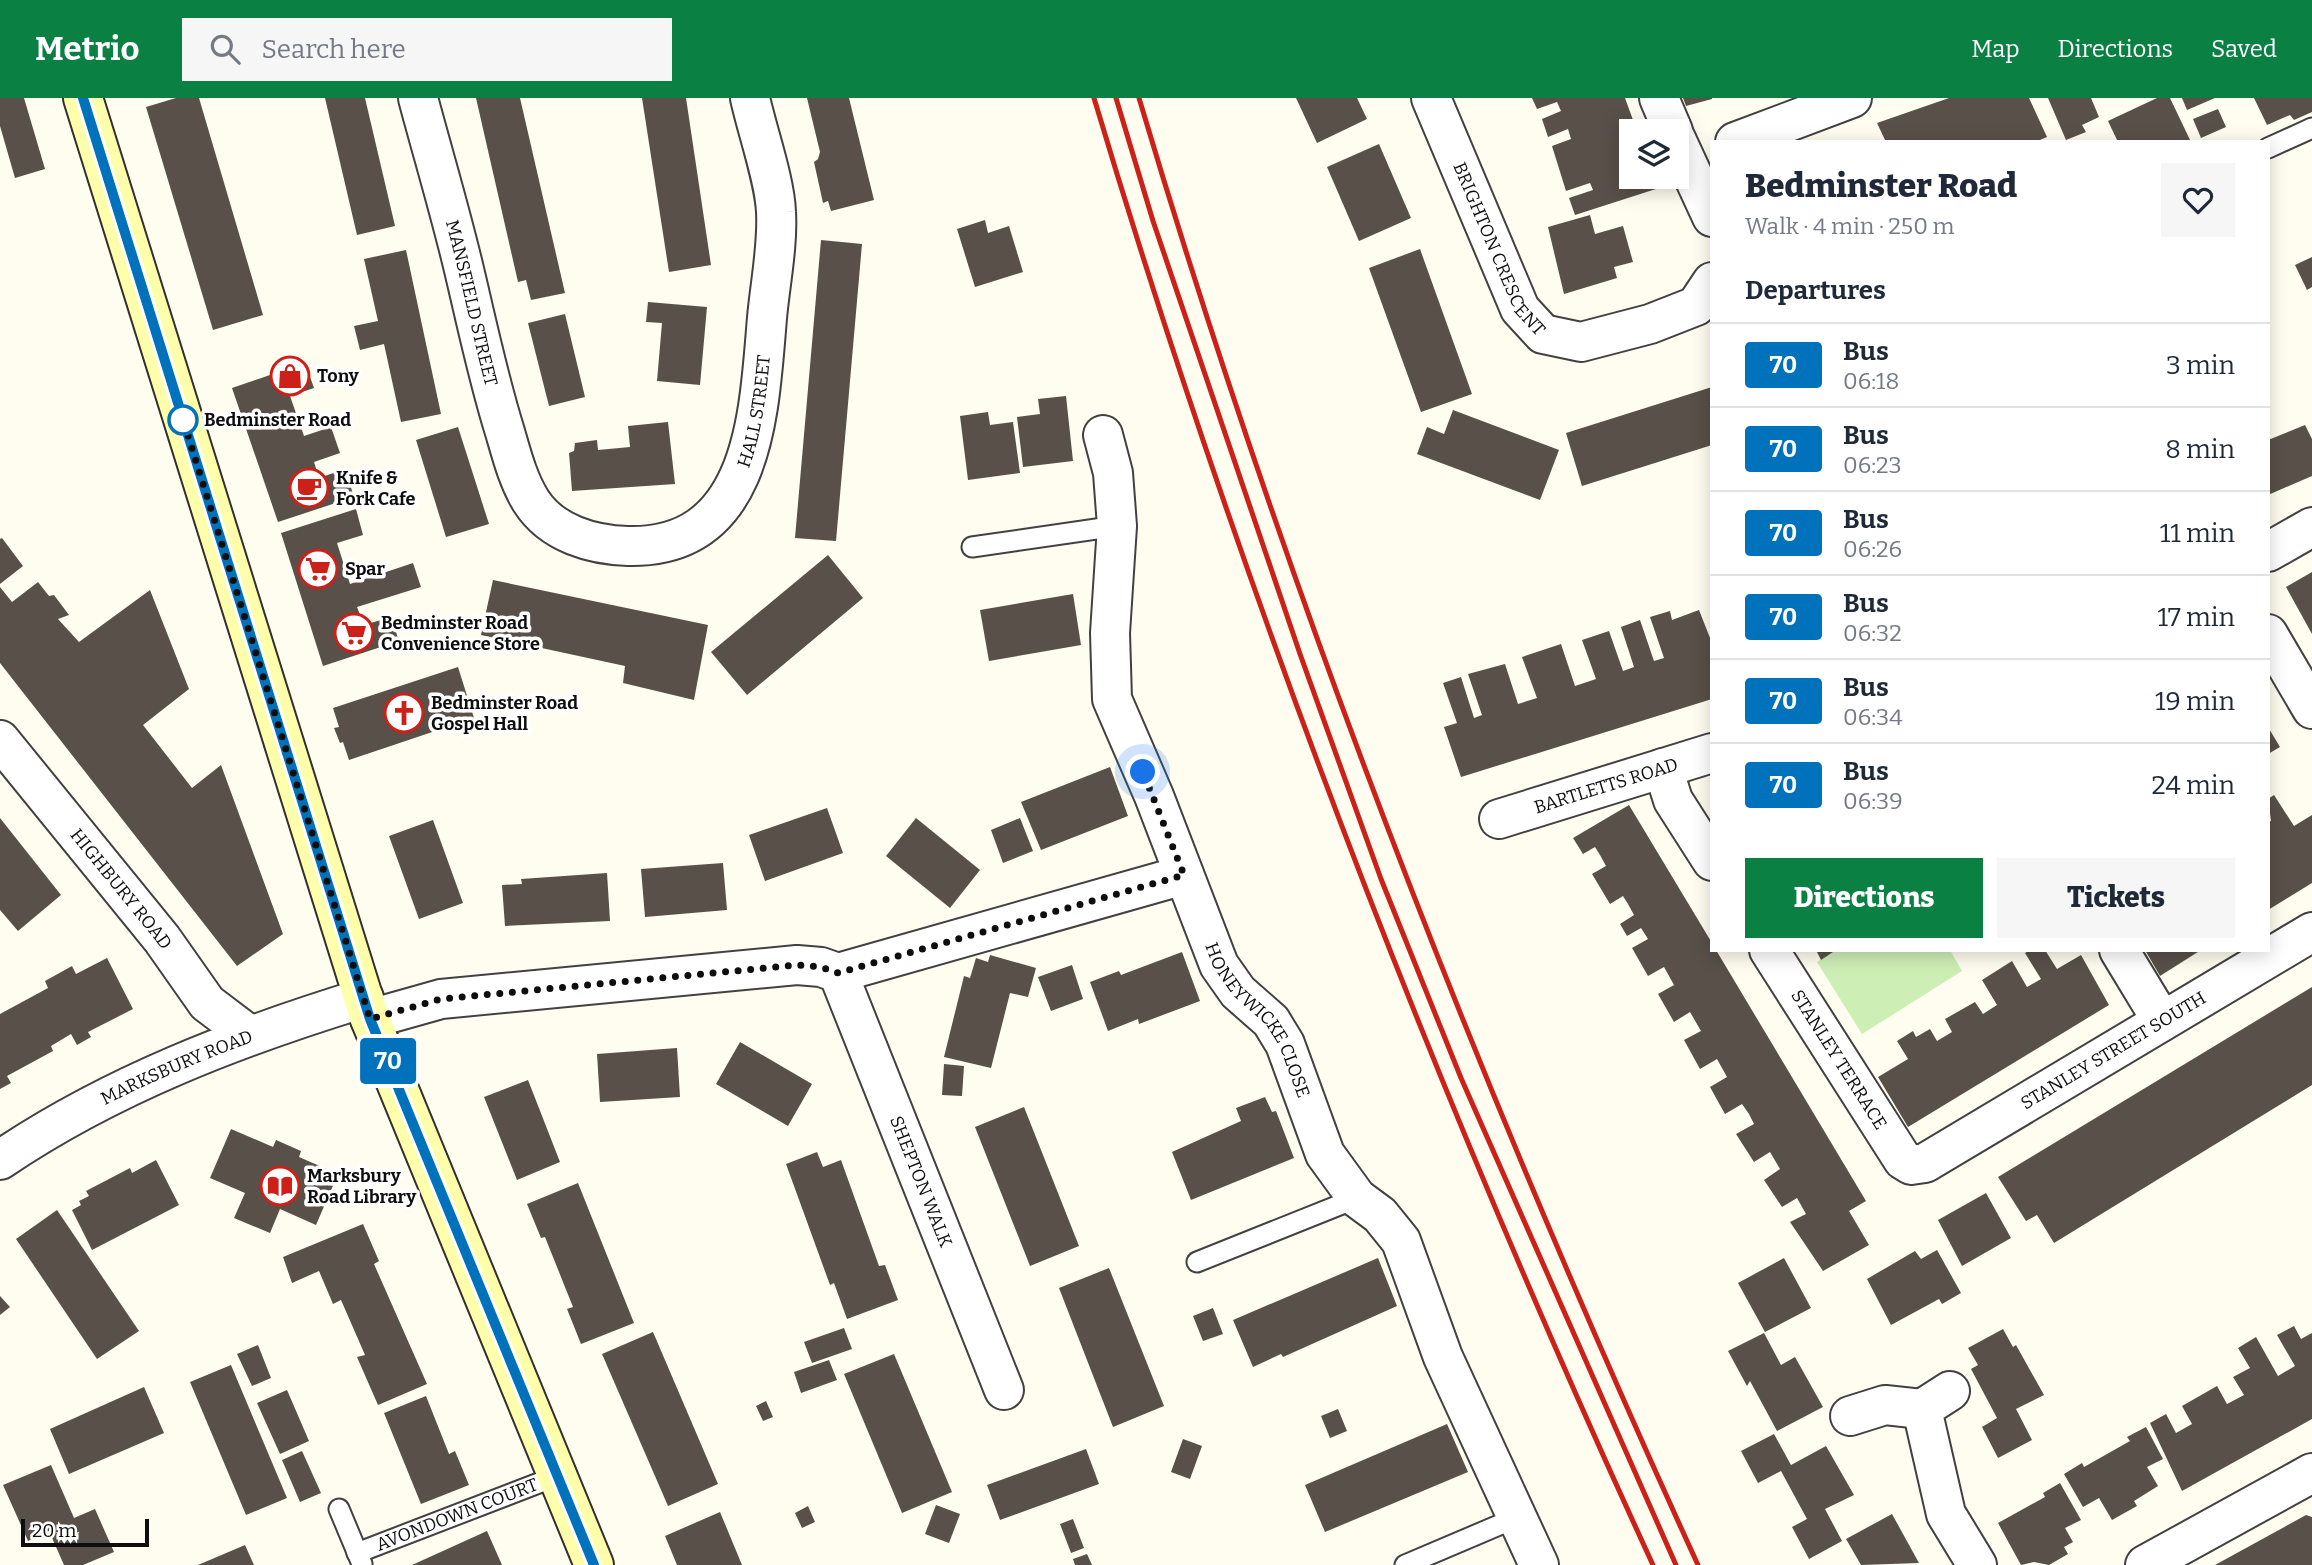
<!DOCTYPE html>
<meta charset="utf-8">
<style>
body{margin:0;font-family:Bitter,serif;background:#f6f6f7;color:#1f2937;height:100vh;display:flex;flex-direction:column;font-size:26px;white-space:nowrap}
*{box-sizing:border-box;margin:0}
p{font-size:23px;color:#747a83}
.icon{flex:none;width:38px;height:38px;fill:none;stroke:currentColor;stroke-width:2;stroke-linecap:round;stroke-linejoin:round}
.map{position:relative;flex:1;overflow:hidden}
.side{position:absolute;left:1710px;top:42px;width:560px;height:812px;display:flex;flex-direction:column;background:#fff;border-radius:0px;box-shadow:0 4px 18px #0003}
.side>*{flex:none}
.badge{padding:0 14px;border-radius:5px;font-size:24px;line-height:46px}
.tools{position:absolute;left:1619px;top:21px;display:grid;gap:14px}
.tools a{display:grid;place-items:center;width:70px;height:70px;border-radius:0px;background:#fff;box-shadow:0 4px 18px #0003;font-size:35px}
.scale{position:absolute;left:21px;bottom:18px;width:128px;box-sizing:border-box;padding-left:7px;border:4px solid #0e0e0e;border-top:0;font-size:19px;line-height:24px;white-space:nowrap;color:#0e0e0e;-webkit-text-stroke:5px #fff;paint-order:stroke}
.you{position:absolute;width:35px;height:35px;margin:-18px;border:5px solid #fff;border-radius:50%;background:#1a73e8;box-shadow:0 0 0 10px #1a73e833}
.map>.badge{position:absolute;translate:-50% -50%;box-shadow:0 0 0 4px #fff}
h2{padding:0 35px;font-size:26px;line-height:63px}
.round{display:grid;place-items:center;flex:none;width:74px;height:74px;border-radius:0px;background:#f6f6f7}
.overview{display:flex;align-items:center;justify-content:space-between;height:119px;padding:0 35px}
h1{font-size:33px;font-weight:800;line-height:52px}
.button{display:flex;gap:14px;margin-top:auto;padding:14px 35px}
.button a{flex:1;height:80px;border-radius:0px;background:#0b8043;color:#fff;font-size:28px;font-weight:800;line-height:80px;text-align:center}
.button a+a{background:#f6f6f7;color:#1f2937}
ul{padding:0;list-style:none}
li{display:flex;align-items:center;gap:21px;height:84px;padding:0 35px;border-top:2px solid #e0e1e3}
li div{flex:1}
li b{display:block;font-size:26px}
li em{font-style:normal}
li .badge{min-width:77px;font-weight:700;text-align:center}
header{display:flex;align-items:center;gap:42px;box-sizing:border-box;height:98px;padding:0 35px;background:#0b8043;color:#fff}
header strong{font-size:33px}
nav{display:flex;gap:38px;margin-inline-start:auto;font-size:24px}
.search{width:490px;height:63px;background:#f6f6f7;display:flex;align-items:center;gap:18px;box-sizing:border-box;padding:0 24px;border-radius:0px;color:#747a83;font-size:26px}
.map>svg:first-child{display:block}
</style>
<header>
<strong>Metrio</strong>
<div class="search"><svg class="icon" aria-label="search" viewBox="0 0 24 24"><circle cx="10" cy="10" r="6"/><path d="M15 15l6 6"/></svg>Search here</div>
<nav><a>Map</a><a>Directions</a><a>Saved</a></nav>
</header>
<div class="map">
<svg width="2312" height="1467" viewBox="0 0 2312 1467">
<rect width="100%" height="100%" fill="#fffdef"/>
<polygon fill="#cdeeb5" points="1836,852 1950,852 1962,873 1862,936 1817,864"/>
<g fill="#585049">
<polygon points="0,0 24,0 45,71 15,80 0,28"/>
<polygon points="176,0 199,0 263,217 213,232 146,9"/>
<polygon points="325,0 365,0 395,128 357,137"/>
<polygon points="476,0 520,0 565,195 531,202 526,182 518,184"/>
<polygon points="642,0 686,0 711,167 669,174"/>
<polygon points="807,0 849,0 874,102 831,113 828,103 823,105 814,64 818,61 820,54"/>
<polygon points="1296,0 1357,0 1367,21 1317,45"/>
<polygon points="1532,0 1625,0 1637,33 1631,33 1631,79 1655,79 1659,90 1575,117 1569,100 1593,92 1590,85 1566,93 1552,48 1571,41 1568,31 1548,39 1542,21 1561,13 1557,4 1537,11"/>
<polygon points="1683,0 1712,0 1712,1 1686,8"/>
<polygon points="1949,0 2029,0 2047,39 2035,44 1886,44 1877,25"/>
<polygon points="2048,0 2091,0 2099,19 2082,27 2086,34 2066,42"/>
<polygon points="2157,0 2170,0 2191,44 2118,44 2108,23"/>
<polygon points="2182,0 2215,0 2187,12"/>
<polygon points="2254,0 2312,0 2312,14 2294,22 2290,17 2267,27"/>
<polygon points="2218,11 2226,29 2201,40 2193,21"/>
<polygon points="1379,46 1411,120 1359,143 1327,69"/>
<polygon points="1590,117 1595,136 1623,128 1633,164 1614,169 1617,180 1564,196 1548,129"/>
<polygon points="985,122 988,135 1009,128 1023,174 975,189 957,131"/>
<polygon points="821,142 862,146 836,443 795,440"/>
<polygon points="1420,151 1472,296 1421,314 1369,170"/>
<polygon points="406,152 441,316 401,324 384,246 360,252 354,228 378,223 364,161"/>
<polygon points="2312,159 2312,189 2307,192 2295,167"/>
<polygon points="648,204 707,209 700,287 657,283 662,225 646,224"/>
<polygon points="565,216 585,299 549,308 528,225"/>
<polygon points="305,265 314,290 290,298 304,338 331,329 340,355 314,364 319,380 345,371 354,399 278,424 232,290"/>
<polygon points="1712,289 1712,347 1582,388 1566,335"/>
<polygon points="1066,298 1073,363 1023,369 1017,319 1040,316 1038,301"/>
<polygon points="1453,312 1559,352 1540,402 1417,356 1427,329 1444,336"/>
<polygon points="988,314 990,327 1013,324 1020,375 968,382 960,318"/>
<polygon points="668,324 675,386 572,393 569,355 574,353 575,345 597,342 598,352 630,349 628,328"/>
<polygon points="2305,327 2312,341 2312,378 2268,397 2268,342"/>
<polygon points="458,329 489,426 446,439 416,342"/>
<polygon points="356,411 363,437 337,445 350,486 413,465 421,489 357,509 364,527 391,519 399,543 323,568 281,435"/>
<polygon points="2,440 23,468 0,486 0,441"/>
<polygon points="828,457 863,500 747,597 711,554"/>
<polygon points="2312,474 2312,536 2286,489"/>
<polygon points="493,482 708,527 694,602 623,585 625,568 481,537"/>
<polygon points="38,484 49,498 54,497 69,517 58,521 79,544 150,492 189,591 143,627 192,690 221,667 283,836 237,868 0,565 0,489 12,504"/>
<polygon points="1073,496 1081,547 989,563 980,512"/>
<polygon points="1699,512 1712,545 1712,601 1461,679 1444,629 1457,625 1443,585 1461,579 1474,620 1482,617 1468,576 1505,566 1518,606 1537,600 1522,559 1561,546 1575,588 1596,581 1582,542 1609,533 1623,573 1634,569 1621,529 1640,522 1654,563 1664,560 1650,519 1670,513 1672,522"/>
<polygon points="458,569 474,620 349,662 343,644 340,645 334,630 339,629 333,610"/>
<polygon points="2268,629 2280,649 2268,656"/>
<polygon points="1110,669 1128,718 1041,752 1021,704"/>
<polygon points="2274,697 2294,728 2312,717 2312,785 2268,812 2268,724 2271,723 2268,701"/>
<polygon points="1629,707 1712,845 1712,852 1716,852 1866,1103 1849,1113 1869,1147 1823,1173 1790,1124 1806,1116 1797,1100 1782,1109 1764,1082 1780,1071 1770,1054 1754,1064 1736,1036 1754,1026 1749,1016 1742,1006 1725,1016 1710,989 1727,979 1717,961 1700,971 1684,942 1701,933 1690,914 1674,924 1658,896 1674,887 1664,869 1648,878 1632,850 1648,841 1641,830 1627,838 1620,826 1634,817 1628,806 1623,798 1610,806 1592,776 1606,768 1600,757 1595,749 1583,756 1573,740"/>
<polygon points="827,710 843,755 765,783 749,737"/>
<polygon points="0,720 61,797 18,833 0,812"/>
<polygon points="916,720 980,772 950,810 886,758"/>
<polygon points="1020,720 1033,753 1003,765 991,732"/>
<polygon points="433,722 463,805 419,821 389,738"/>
<polygon points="723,765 727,812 645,819 641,771"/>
<polygon points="607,775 610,823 505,828 502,787 522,786 521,781"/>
<polygon points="1816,852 1836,852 1821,862"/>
<polygon points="2030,852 2045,852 2057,871 2081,857 2109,907 1908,1029 1878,979 1908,961 1897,943 1913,933 1916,939 1930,931 1937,943 1952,934 1945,921 1975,904 1983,916 1997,907 1982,882 2012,863 2027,889 2041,881 2025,855"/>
<polygon points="2145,852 2201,852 2160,878"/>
<polygon points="1182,854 1200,903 1139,926 1138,921 1108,933 1090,884 1119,873 1121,877"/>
<polygon points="990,857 1036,870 1028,899 1010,895 991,970 944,959 964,878 970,880 976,860 988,864"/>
<polygon points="107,860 133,911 88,934 91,939 77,947 71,936 51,948 53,953 7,978 11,985 0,991 0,916 48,890 45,883 72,868 76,876"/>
<polygon points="1072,867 1083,901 1051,913 1038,879"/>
<polygon points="2312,889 2312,987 2054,1145 2037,1117 2026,1123 1998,1079"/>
<polygon points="740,944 812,986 788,1028 716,986"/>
<polygon points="677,950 680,999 600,1004 597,956"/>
<polygon points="944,966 964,968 962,998 942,997"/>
<polygon points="528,982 560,1064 517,1082 484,999"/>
<polygon points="1265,999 1272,1014 1276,1013 1294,1060 1191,1102 1172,1054 1241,1023 1236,1010"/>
<polygon points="1024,1009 1079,1148 1030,1168 975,1029"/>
<polygon points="231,1031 273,1049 276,1042 301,1053 299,1059 338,1076 316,1127 280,1111 270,1135 234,1120 245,1095 210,1080"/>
<polygon points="817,1054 823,1069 841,1062 879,1168 885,1167 898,1202 847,1221 834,1185 830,1187 786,1066"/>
<polygon points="156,1062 179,1107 92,1152 72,1112 81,1107 79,1103 89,1098 86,1093 130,1070 132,1075"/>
<polygon points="578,1085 634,1225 581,1246 567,1211 573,1209 545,1139 541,1140 527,1106"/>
<polygon points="1986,1095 2011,1140 1962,1168 1938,1122"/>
<polygon points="57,1112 139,1233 97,1261 16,1141"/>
<polygon points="363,1126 379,1163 374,1166 427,1286 378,1307 357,1259 365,1257 341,1202 333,1206 319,1173 292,1185 283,1159"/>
<polygon points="1937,1152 1961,1195 1942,1206 1939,1201 1891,1227 1867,1181 1915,1153 1921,1161"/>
<polygon points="1378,1160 1397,1208 1283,1259 1281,1256 1253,1269 1233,1222"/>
<polygon points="1784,1160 1811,1210 1765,1234 1738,1185"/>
<polygon points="1109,1170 1164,1308 1113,1329 1059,1190"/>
<polygon points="0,1198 10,1209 0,1217"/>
<polygon points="1213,1210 1223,1236 1203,1243 1193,1218"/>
<polygon points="2294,1228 2301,1241 2312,1235 2312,1321 2182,1393 2150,1325 2166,1316 2176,1335 2192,1326 2182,1308 2217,1288 2227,1306 2244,1297 2233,1279 2250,1270 2238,1250 2256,1239 2278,1278 2295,1268 2277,1237"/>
<polygon points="844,1230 852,1251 812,1265 804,1244"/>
<polygon points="2003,1231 2013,1249 2016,1247 2044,1297 2016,1311 2032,1342 1998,1360 1982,1329 1997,1320 1971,1271 1978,1267 1968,1250"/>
<polygon points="653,1234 718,1386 668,1408 602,1256"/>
<polygon points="1764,1235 1781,1267 1795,1259 1823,1309 1777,1333 1750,1283 1747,1288 1728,1253"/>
<polygon points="258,1247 271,1280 252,1288 237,1256"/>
<polygon points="894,1256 952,1394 902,1415 844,1276"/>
<polygon points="829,1262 837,1282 801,1295 794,1274"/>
<polygon points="231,1267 287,1400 246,1417 190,1284"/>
<polygon points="144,1289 164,1335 69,1376 50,1331"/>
<polygon points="287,1292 309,1343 280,1356 257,1305"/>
<polygon points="426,1298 449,1356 455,1353 469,1387 421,1406 384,1315"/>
<polygon points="766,1303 773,1319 763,1323 756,1308"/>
<polygon points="1338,1311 1347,1333 1330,1340 1321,1318"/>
<polygon points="1447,1326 1468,1374 1325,1434 1305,1387"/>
<polygon points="2146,1329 2163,1361 2147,1369 2158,1388 2134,1403 2137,1408 2112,1422 2099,1400 2083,1409 2064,1376 2082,1365 2084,1369 2130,1343 2127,1339"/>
<polygon points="1774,1336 1791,1367 1826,1348 1854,1397 1825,1411 1842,1443 1809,1461 1792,1429 1807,1421 1781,1373 1758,1385 1741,1353"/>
<polygon points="1183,1341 1202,1348 1190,1381 1171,1374"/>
<polygon points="1086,1351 1099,1386 1000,1422 987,1387"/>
<polygon points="302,1353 321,1395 300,1404 282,1362"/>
<polygon points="51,1367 74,1420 95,1411 114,1454 83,1467 64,1467 49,1433 28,1443 3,1387"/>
<polygon points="2060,1385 2081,1422 2065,1430 2073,1444 2064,1449 2068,1456 2049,1467 2034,1464 2021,1467 1998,1425 2045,1399 2043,1395"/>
<polygon points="936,1407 960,1416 949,1445 925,1436"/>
<polygon points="808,1408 815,1424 802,1430 795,1415"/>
<polygon points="720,1414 742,1467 677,1467 665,1438"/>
<polygon points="1892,1416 1919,1465 1861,1467 1846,1441"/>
<polygon points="2306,1417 2312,1419 2312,1467 2215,1467"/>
<polygon points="1073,1421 1084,1450 1071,1455 1060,1426"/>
<polygon points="487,1433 502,1467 412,1467"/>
<polygon points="245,1447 254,1467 198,1467"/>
<polygon points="1087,1456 1092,1467 1075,1467 1073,1461"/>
</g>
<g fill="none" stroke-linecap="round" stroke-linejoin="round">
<defs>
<g id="service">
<polyline points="2268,50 2312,30"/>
<polyline points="972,449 1117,428"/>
<polyline points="1197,1164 1357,1100"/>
<polyline points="339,1411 362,1466"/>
<path id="s1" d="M357 1455 557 1378"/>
<polyline points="1405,1467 1518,1419"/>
</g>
<g id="minor">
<path id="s2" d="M418 0C434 60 452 119 466 180 478 231 489 283 505 334 512 358 518 382 531 403 552 436 593 447 628 448 756 451 759 313 767 220 770 186 778 148 776 114 775 83 757 32 750 0"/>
<path id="s3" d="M1431 0 1520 211 1543 236 1581 244 1650 226 1696 208 1712 184"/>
<polyline points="1659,0 1673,33"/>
<polyline points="1676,41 1712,119"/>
<polyline points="1735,44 1852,0"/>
<path id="s4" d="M1103 337 1113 375 1117 428 1110 535 1112 601 1154 698 1219 867 1238 894 1271 923 1285 946 1325 1056 1357 1100 1380 1117 1401 1143 1443 1259 1539 1467"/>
<polyline points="2268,454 2312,429"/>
<polyline points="2268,536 2312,611"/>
<path id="s5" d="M0 642 162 841 207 905 248 936"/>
<polyline points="1663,670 1673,702 1712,763"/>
<path id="s6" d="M1499 721 1712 655"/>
<path id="s7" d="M1769 852 1903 1062 1911 1067 1925 1065 2312 834"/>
<polyline points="2119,852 2162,923"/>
<polyline points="838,875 1184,777"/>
<path id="s8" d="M370 921 441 901 797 867 821 869 838 875 1004 1292"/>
<path id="s9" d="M0 1062C111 987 237 939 364 900"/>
<polyline points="1950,1293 1922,1311 1946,1416 1977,1467"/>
<polyline points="1850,1318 1885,1307 1922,1311"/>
<polyline points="2145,1467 2312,1375"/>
</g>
<polyline id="secondary" points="83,0 370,921 594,1467"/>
</defs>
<use href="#service" stroke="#414141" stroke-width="23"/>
<use href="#minor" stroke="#414141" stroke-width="42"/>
<use href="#secondary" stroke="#303030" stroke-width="42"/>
<use href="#service" stroke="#fff" stroke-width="19"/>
<use href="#minor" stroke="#fff" stroke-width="38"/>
<use href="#secondary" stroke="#fffeaa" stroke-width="38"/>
<g stroke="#cb2119" stroke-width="5">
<path d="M1094 0C1244 502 1434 991 1653 1467"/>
<polyline points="1116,0 1153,123 1300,556 1381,781 1461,980 1676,1467"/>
<path d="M1139 0C1288 502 1480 991 1698 1467"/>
</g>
</g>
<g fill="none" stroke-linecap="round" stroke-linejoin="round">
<defs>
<polyline id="line" points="83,0 370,921 594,1467"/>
</defs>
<use href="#line" stroke="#fff" stroke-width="16"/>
<use href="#line" stroke="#0072bc" stroke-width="10"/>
<polyline stroke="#0e0e0e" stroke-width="7" stroke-dasharray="0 12.6" points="183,322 180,312 370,921 441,901 797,867 821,869 838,875 1184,777 1143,674"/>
</g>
<defs>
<symbol id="shop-ring" viewBox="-11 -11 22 22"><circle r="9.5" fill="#fff" stroke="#cb2119" stroke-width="1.5"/><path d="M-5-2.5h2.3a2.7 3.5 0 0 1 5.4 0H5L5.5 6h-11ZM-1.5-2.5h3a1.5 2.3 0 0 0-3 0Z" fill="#cb2119"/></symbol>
<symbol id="cafe-ring" viewBox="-11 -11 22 22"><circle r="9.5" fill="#fff" stroke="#cb2119" stroke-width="1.5"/><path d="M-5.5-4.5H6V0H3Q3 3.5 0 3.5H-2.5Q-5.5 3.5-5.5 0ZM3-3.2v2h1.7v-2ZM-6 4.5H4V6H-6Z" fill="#cb2119"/></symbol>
<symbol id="supermarket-ring" viewBox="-11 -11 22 22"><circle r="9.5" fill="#fff" stroke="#cb2119" stroke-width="1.5"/><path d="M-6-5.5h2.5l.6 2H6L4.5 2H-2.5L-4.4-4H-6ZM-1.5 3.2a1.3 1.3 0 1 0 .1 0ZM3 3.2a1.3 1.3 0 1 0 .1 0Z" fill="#cb2119"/></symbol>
<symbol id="church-ring" viewBox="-11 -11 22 22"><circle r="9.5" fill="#fff" stroke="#cb2119" stroke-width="1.5"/><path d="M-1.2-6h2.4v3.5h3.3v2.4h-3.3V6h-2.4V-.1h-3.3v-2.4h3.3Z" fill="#cb2119"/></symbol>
<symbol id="library-ring" viewBox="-11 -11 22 22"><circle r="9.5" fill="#fff" stroke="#cb2119" stroke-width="1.5"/><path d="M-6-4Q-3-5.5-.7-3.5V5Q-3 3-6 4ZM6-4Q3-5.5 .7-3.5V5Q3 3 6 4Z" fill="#cb2119"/></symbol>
</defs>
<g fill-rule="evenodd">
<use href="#shop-ring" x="268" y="256" width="44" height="44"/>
<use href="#cafe-ring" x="287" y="368" width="44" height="44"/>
<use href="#supermarket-ring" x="296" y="449" width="44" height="44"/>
<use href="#supermarket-ring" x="332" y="513" width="44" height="44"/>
<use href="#church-ring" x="382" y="593" width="44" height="44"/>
<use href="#library-ring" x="258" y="1066" width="44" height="44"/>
</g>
<circle fill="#fff" stroke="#0072bc" stroke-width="3.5" cx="183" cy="322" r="14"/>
<g text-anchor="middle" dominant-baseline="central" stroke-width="7" stroke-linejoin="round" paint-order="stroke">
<g font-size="18" fill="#0e0e0e" stroke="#fff">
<text stroke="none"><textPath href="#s3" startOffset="166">BRIGHTON CRESCENT</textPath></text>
<text stroke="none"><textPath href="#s2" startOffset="212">MANSFIELD STREET</textPath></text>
<text stroke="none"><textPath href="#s2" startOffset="738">HALL STREET</textPath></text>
<text stroke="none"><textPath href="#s6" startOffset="112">BARTLETTS ROAD</textPath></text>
<text stroke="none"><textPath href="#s5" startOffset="192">HIGHBURY ROAD</textPath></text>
<text stroke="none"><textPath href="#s4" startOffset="621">HONEYWICKE CLOSE</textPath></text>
<text stroke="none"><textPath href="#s7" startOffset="492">STANLEY STREET SOUTH</textPath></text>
<text stroke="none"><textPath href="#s7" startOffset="130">STANLEY TERRACE</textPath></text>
<text stroke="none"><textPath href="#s9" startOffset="200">MARKSBURY ROAD</textPath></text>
<text stroke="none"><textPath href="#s8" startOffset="698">SHEPTON WALK</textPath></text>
<text stroke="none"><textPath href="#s1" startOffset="107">AVONDOWN COURT</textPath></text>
</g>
<g font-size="18" font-weight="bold" fill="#0e0e0e" stroke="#fff" text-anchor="start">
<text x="317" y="278">Tony</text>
<text x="336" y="380">Knife &amp;<tspan x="336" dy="21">Fork Cafe</tspan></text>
<text x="345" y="471">Spar</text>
<text x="381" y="525">Bedminster Road<tspan x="381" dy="21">Convenience Store</tspan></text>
<text x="431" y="605">Bedminster Road<tspan x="431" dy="21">Gospel Hall</tspan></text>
<text x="307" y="1078">Marksbury<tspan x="307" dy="21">Road Library</tspan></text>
</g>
<g font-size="18" font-weight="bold" fill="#0e0e0e" stroke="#fff" text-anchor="start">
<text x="204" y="322">Bedminster Road</text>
</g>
</g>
</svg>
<div class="tools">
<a><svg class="icon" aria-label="layers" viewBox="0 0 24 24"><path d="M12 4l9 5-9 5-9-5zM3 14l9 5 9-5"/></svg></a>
</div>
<div class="scale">20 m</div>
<div class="you" style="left:1143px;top:674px"></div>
<b class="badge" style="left:388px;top:963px;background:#0072bc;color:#fff">70</b>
<section class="side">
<div class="overview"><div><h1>Bedminster Road</h1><p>Walk · 4 min · 250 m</p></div><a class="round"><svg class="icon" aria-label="heart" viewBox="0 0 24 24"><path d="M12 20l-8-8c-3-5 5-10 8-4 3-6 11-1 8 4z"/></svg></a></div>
<h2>Departures</h2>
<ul>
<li><span class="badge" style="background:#0072bc;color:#fff">70</span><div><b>Bus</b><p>06:18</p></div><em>3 min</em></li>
<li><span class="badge" style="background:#0072bc;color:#fff">70</span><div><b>Bus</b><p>06:23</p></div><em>8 min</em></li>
<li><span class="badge" style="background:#0072bc;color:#fff">70</span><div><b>Bus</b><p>06:26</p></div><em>11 min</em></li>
<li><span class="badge" style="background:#0072bc;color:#fff">70</span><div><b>Bus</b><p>06:32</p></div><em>17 min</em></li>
<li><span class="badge" style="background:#0072bc;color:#fff">70</span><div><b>Bus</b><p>06:34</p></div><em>19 min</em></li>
<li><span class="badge" style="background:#0072bc;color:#fff">70</span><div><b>Bus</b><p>06:39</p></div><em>24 min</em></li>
</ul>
<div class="button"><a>Directions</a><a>Tickets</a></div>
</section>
</div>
